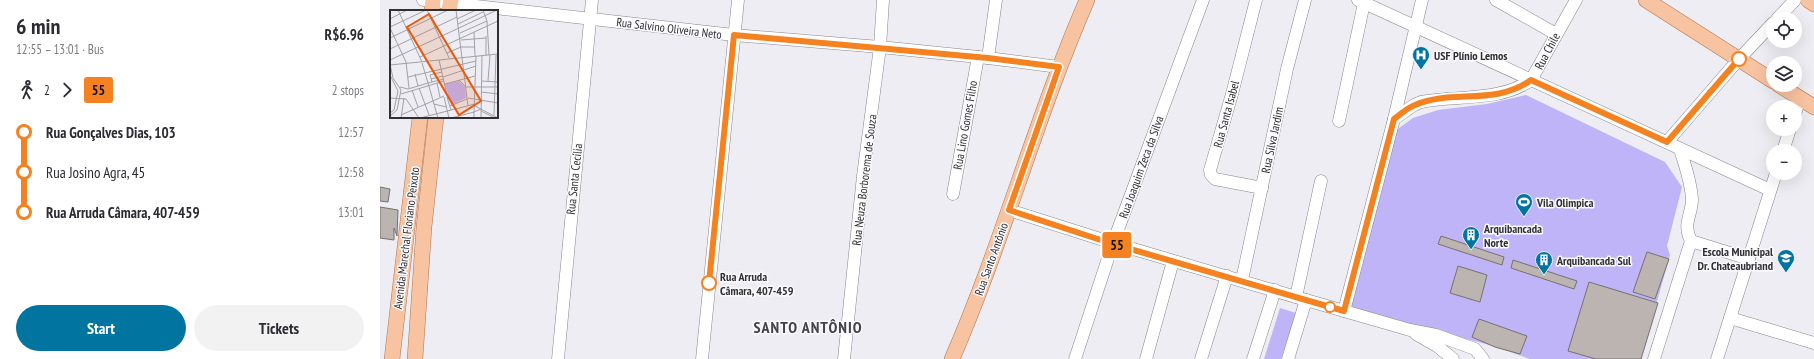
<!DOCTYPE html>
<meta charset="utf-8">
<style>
body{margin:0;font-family:"PT Sans Narrow",sans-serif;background:#f2f2f3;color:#2b2b33;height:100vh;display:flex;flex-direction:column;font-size:15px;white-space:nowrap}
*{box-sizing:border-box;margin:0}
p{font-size:13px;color:#7c7c81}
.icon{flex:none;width:22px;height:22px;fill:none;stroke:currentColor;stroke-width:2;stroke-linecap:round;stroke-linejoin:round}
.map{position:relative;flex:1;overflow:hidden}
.panel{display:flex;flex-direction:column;background:#fff;width:380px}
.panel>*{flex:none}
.badge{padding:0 8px;border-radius:3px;font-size:14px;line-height:26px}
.tools{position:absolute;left:1386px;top:12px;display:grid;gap:8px}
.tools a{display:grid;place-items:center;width:36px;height:36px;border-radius:50%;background:#fff;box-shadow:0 4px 16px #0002;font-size:20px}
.map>.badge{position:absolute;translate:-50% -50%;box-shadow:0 0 0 2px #fff}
.legs{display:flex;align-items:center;gap:6px;height:44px;padding:0 16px;font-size:13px}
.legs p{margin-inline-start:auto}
.overview{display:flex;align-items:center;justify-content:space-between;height:68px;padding:0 16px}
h1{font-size:22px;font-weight:700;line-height:30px}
.cta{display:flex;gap:8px;margin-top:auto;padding:8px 16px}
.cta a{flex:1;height:46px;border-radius:24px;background:#01759f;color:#fff;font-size:16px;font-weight:700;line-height:46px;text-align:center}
.cta a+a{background:#f2f2f3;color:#2b2b33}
ul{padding:0 16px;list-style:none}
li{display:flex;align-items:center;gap:14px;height:40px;font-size:15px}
li i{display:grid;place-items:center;width:6px;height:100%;margin:0 5px;background:currentColor}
li i::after{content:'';width:10px;height:10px;margin:-5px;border:3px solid;border-radius:50%;background:#fff}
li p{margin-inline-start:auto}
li:first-child i{background:linear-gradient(#0000 50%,currentColor 0)}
li:last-child i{background:linear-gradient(currentColor 50%,#0000 0)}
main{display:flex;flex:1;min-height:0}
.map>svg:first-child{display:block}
</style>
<main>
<section class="panel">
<div class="overview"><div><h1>6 min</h1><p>12:55 – 13:01 · Bus</p></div><b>R$6.96</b></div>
<div class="legs"><svg class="icon" aria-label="walk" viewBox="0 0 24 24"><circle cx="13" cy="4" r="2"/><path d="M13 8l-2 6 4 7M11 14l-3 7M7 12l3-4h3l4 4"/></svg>2<svg class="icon" aria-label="forward" viewBox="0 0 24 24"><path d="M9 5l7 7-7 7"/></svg><b class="badge" style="background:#f58220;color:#111">55</b><p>2 stops</p></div>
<ul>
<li><i style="color:#f58220"></i><b>Rua Gonçalves Dias, 103</b><p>12:57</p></li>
<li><i style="color:#f58220"></i><span>Rua Josino Agra, 45</span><p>12:58</p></li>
<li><i style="color:#f58220"></i><b>Rua Arruda Câmara, 407-459</b><p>13:01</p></li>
</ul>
<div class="cta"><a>Start</a><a>Tickets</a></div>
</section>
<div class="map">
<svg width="1434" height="359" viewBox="0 0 1434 359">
<rect width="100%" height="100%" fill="#ededf3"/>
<g fill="#bfb4f8">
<polygon points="1146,95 1285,162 1302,187 1287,246 1290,255 1261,359 1150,359 1110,345 969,310 1015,131 1033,118 1058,110 1107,104"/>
<polygon points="900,308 916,313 901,359 884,359"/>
</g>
<g fill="#bbb4b1" stroke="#77716e">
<polygon points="0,187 10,189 8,202 0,201"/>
<polygon points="0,207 18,210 17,236 14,228 14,240 0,238"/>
<polygon points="1061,236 1124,257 1122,265 1058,244"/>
<polygon points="1267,252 1289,259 1275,299 1253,292"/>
<polygon points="1133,260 1197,281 1194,289 1131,268"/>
<polygon points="1078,266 1107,275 1100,302 1070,293"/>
<polygon points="1209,282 1278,303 1261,359 1216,359 1188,351"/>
<polygon points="1099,319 1147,336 1140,354 1115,347 1092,337"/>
</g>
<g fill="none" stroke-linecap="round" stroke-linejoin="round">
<defs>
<g id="minor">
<polyline points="43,0 354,35 500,47 608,58 679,67"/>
<polyline points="876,0 852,94 830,170 831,175 835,179 882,188"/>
<polyline points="978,0 1390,190"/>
<polyline points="1116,0 1176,34"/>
<polyline points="1397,19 1415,0"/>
<polyline points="608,58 616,0"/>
<polyline points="1415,114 1420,98"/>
<path d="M1014 119 1034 105 1041 102C1077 95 1120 102 1151 80L1196 0"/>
<polyline points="959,121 984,3"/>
<polyline points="1287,142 1359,59 1393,23"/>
<polyline points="1403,151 1410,129"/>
<polyline points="573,194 598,57"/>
<polyline points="629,210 733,243 926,300 1030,330 1056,335 1095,349 1103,359"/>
<polyline points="1311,241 1369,259"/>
<polyline points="862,280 907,69 925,0"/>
<polyline points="916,297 941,181"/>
<polyline points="964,311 1014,119 1042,0"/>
<polyline points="1350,318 1434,343"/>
<polyline points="1036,334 1057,346 1073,359"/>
<polyline points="178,359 212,0"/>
<polyline points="322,359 358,0"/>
<polyline points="464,359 483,176 500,47 503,0"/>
<polyline points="695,359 733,243 823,0"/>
<polyline points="766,359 793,261"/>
<polyline points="821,359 847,276"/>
<polyline points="873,359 895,290"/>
<polyline points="908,359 926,300"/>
<path d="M1274 359 1311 241C1302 223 1312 216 1312 199 1311 181 1305 166 1300 149"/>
<polyline points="1337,359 1396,173"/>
</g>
<g id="major">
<polyline points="1266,0 1393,81"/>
<polyline points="1428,0 1434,4"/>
<polyline points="52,11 53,0"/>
<polyline points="69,11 71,0"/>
<polyline points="1399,85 1434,107"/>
<polyline points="12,359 40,117"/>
<polyline points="35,359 44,227 56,117"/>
<path d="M572 359C623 242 656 117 707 0"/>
</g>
</defs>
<use href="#minor" stroke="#87878c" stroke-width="13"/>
<use href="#major" stroke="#af7651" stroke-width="16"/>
<use href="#minor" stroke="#fff" stroke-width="12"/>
<use href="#major" stroke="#f8c3a1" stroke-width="15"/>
</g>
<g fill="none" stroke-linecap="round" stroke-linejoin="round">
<defs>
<path id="line-1" d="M329 283 354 35 608 58 679 67 629 210 733 244 964 311 1014 119C1021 114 1027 108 1035 105 1071 89 1116 106 1151 80L1287 142 1359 59"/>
</defs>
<use href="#line-1" stroke="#fff" stroke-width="9"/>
<use href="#line-1" stroke="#f58220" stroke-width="6"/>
</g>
<defs>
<symbol id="hospital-pin" viewBox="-11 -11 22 30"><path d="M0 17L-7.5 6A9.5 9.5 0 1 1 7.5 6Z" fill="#01759f" stroke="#fbfafe"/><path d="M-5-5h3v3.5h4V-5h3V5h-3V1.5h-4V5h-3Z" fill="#fff"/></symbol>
<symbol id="stadium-pin" viewBox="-11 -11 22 30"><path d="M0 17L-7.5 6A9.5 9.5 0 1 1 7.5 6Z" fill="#01759f" stroke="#fbfafe"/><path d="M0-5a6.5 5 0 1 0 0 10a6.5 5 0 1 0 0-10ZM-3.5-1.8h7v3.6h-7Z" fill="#fff"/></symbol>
<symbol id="building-pin" viewBox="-11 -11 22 30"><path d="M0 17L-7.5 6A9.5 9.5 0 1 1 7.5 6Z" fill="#01759f" stroke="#fbfafe"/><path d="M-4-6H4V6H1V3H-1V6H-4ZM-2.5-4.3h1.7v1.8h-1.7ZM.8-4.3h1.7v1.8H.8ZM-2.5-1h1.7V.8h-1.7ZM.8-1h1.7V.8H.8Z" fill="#fff"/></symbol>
<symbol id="school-pin" viewBox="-11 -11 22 30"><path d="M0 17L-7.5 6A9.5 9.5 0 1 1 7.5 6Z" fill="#01759f" stroke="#fbfafe"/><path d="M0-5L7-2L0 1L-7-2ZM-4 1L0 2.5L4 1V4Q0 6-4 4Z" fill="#fff"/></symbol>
</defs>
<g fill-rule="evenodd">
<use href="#hospital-pin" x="1031" y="45" width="20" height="27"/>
<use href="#stadium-pin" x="1134" y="192" width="20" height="27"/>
<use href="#building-pin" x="1081" y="225" width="20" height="27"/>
<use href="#school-pin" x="1396" y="248" width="20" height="27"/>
<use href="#building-pin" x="1154" y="250" width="20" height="27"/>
</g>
<g fill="#fff" stroke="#f58220" stroke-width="2">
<circle cx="1359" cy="59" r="7"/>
<circle cx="329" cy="283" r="7"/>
<circle cx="950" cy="307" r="5"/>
</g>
<g text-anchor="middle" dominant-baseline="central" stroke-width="3" stroke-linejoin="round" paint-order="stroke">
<g font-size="12" fill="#303032" stroke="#fbfafe">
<text transform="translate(289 28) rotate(7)">Rua Salvino Oliveira Neto</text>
<text transform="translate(1167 51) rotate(-62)">Rua Chile</text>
<text transform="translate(846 114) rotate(-75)">Rua Santa Isabel</text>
<text transform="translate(585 125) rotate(-80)">Rua Lino Gomes Filho</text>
<text transform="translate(892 140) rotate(-78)">Rua Silva Jardim</text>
<text transform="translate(761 167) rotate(-70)">Rua Joaquim Zeca da Silva</text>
<text transform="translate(194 179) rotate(-84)">Rua Santa Cecília</text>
<text transform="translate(484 180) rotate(-83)">Rua Neuza Borborema de Souza</text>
<text transform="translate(26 238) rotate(-83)">Avenida Marechal Floriano Peixoto</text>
<text transform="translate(611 259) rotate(-70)">Rua Santo Antônio</text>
</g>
<g font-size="12" font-weight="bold" fill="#303032" stroke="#fbfafe" text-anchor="start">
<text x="1054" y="55">USF Plínio Lemos</text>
<text x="1157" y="202">Vila Olimpica</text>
<text x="1104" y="228">Arquibancada<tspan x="1104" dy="14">Norte</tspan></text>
<text x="1393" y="251" text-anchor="end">Escola Municipal<tspan x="1393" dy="14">Dr. Chateaubriand</tspan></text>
<text x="1177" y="260">Arquibancada Sul</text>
</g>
<g font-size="12" font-weight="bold" fill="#303032" stroke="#fbfafe" text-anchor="start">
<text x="340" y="276">Rua Arruda<tspan x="340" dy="14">Câmara, 407-459</tspan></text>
</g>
<g font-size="16" font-weight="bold" letter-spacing="1" fill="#444348" stroke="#fbfafe">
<text x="428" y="327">SANTO ANTÔNIO</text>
</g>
</g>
<g transform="translate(10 10)">
<rect width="108" height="108" fill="#ededf3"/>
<path d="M69 71 75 77 76 88 61 95 55 74Z" fill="#bfb4f8"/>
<path fill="none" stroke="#a1a1a6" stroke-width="1" d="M8 0 32 52M37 0 59 48M66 0 78 96M93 0 97 11 99 45M0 9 17 0M67 9 86 0M68 14 93 2M0 17 36 0M0 18 16 52 19 78M69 18 107 0M84 22 85 46M70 23 97 11M96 26V45M0 28 58 0M71 30 96 28M0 39 67 7M57 43 71 37H85M86 46 84 102 91 99M30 47 108 11M0 50 69 18M49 50 57 85M0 54 3 68 11 80 7 100 0 106M0 55 108 44M25 64 28 76M0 65 8 81 4 100 0 103M18 67 86 51M53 67 86 56M41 69 53 66M69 70 76 77H108M92 71 108 72M98 71 100 45M42 72 40 65 52 62M47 73 50 87M55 74 85 66M10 77 18 79 38 73 32 53M29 78 39 105M22 80 28 97M91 82 108 84M11 84 54 71M54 87 59 108M57 87 61 100M0 88 16 89 29 108M78 88 108 93M44 94 56 97M60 96 77 89M85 96 108 108M91 101 105 108M11 105 54 86M104 105 106 45M11 108 14 88M30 108 85 94M48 108 38 73 54 69M61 108 84 102V108M91 108 92 45"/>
<path fill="#e8590c" fill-opacity="0.15" stroke="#e8590c" stroke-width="2" d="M39 4 91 91 69 105 17 17Z"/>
<rect width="108" height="108" fill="none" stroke="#303032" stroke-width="2"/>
</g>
</svg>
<div class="tools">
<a><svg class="icon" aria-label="locate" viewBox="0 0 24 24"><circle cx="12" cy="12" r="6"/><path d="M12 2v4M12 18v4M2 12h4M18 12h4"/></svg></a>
<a><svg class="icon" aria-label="layers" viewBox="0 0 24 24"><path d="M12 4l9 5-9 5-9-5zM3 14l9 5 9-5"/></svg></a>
<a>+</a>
<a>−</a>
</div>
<b class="badge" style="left:737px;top:245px;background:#f58220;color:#111">55</b>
</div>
</main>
